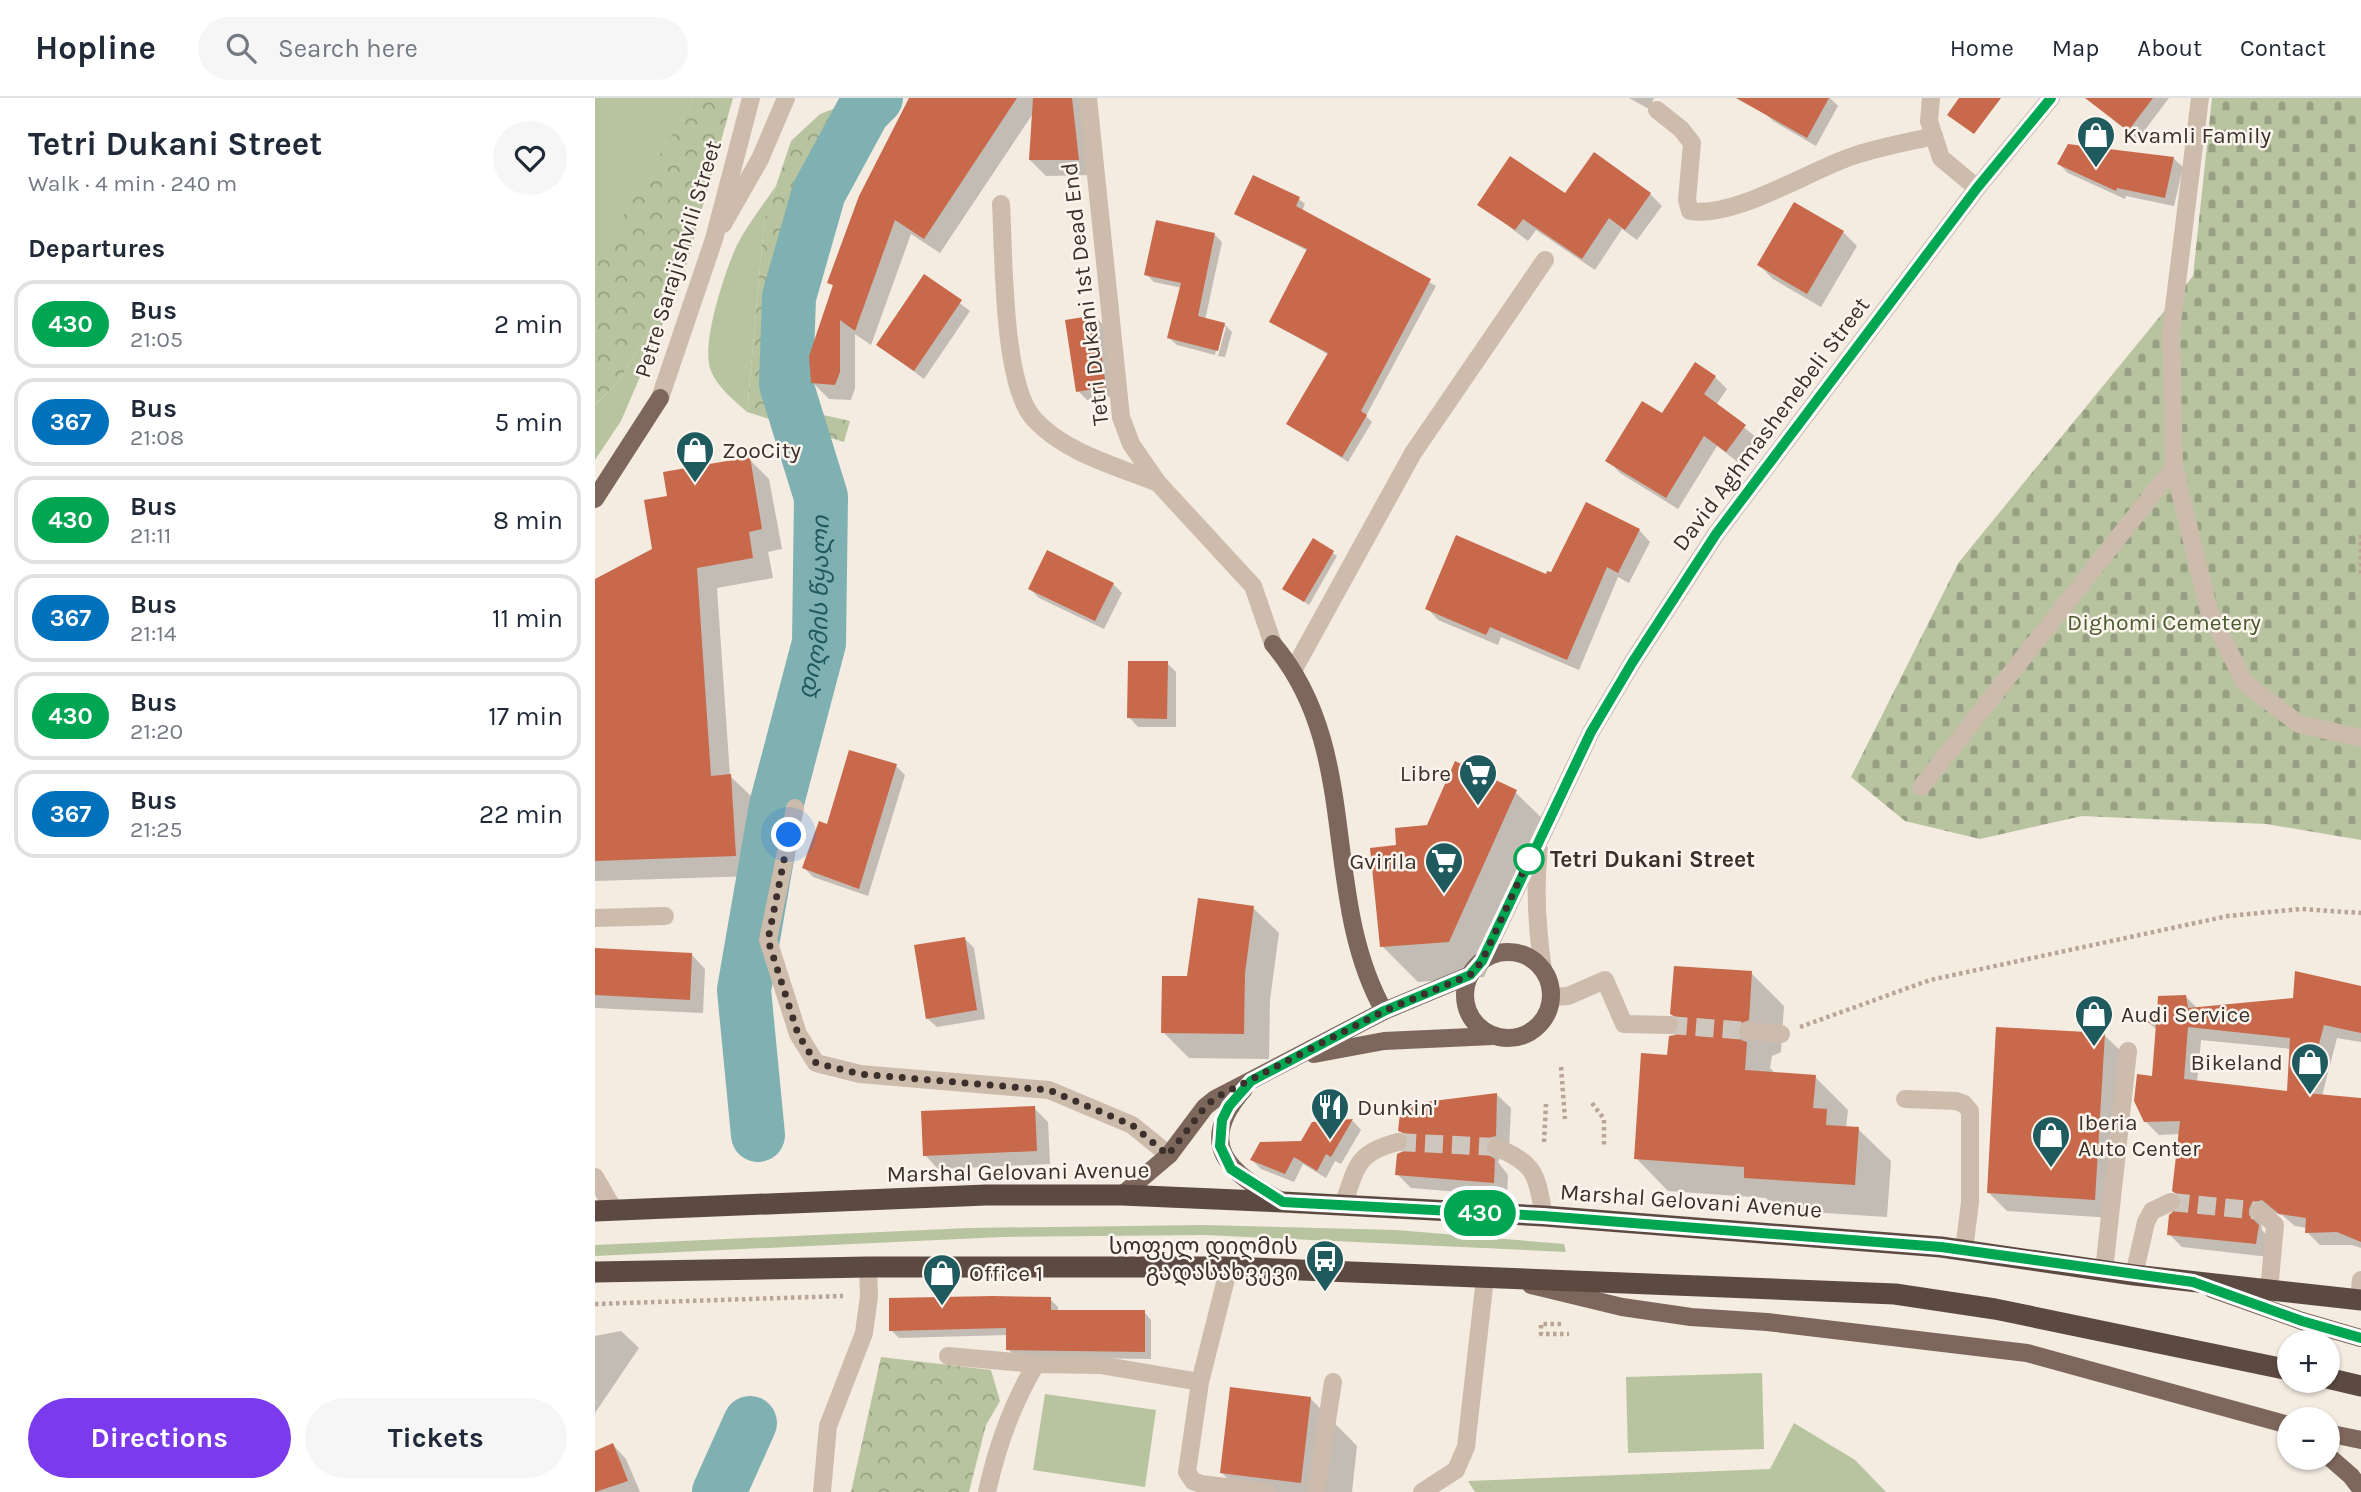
<!DOCTYPE html>
<meta charset="utf-8">
<style>
body{margin:0;font-family:Karla,"Noto Sans Georgian",sans-serif;background:#f6f6f7;color:#1f2937;height:100vh;display:flex;flex-direction:column;font-size:26px;white-space:nowrap}
*{box-sizing:border-box;margin:0}
p{font-size:23px;color:#747a83}
.icon{flex:none;width:38px;height:38px;fill:none;stroke:currentColor;stroke-width:2;stroke-linecap:round;stroke-linejoin:round}
.map{position:relative;flex:1;overflow:hidden}
.details{display:flex;flex-direction:column;background:#fff;width:595px}
.details>*{flex:none}
.badge{padding:0 14px;border-radius:23px;font-size:24px;line-height:46px}
.fabs{position:absolute;left:1682px;top:1232px;display:grid;gap:14px}
.fabs a{display:grid;place-items:center;width:63px;height:63px;border-radius:50%;background:#fff;box-shadow:0 2px 5px #0004;font-size:35px}
.you{position:absolute;width:35px;height:35px;margin:-18px;border:5px solid #fff;border-radius:50%;background:#1a73e8;box-shadow:0 0 0 10px #1a73e833}
.map>.badge{position:absolute;translate:-50% -50%;box-shadow:0 0 0 4px #fff}
h2{padding:0 28px;font-size:26px;line-height:63px}
.round{display:grid;place-items:center;flex:none;width:74px;height:74px;border-radius:37px;background:#f6f6f7}
.head{display:flex;align-items:center;justify-content:space-between;height:119px;padding:0 28px}
h1{font-size:33px;font-weight:700;line-height:52px}
.action{display:flex;gap:14px;margin-top:auto;padding:14px 28px}
.action a{flex:1;height:80px;border-radius:42px;background:#7c3aed;color:#fff;font-size:28px;font-weight:700;line-height:80px;text-align:center}
.action a+a{background:#f6f6f7;color:#1f2937}
ul{padding:0;list-style:none}
li{display:flex;align-items:center;gap:21px;height:88px;margin:0 14px 10px;padding:0 14px;border:4px solid #e0e1e3;border-radius:21px}
li div{flex:1}
li b{display:block;font-size:26px}
li em{font-style:normal}
li .badge{min-width:77px;font-weight:700;text-align:center}
header{display:flex;align-items:center;gap:42px;box-sizing:border-box;height:98px;padding:0 35px;background:#fff;border-bottom:2px solid #e0e1e3}
header strong{font-size:33px}
nav{display:flex;gap:38px;margin-inline-start:auto;font-size:24px}
.search{width:490px;height:63px;background:#f6f6f7;display:flex;align-items:center;gap:18px;box-sizing:border-box;padding:0 24px;border-radius:38px;color:#747a83;font-size:26px}
main{display:flex;flex:1;min-height:0}
.map>svg:first-child{display:block}
</style>
<header>
<strong>Hopline</strong>
<div class="search"><svg class="icon" aria-label="search" viewBox="0 0 24 24"><circle cx="10" cy="10" r="6"/><path d="M15 15l6 6"/></svg>Search here</div>
<nav><a>Home</a><a>Map</a><a>About</a><a>Contact</a></nav>
</header>
<main>
<section class="details">
<div class="head"><div><h1>Tetri Dukani Street</h1><p>Walk · 4 min · 240 m</p></div><a class="round"><svg class="icon" aria-label="heart" viewBox="0 0 24 24"><path d="M12 20l-8-8c-3-5 5-10 8-4 3-6 11-1 8 4z"/></svg></a></div>
<h2>Departures</h2>
<ul>
<li><span class="badge" style="background:#00a651;color:#fff">430</span><div><b>Bus</b><p>21:05</p></div><em>2 min</em></li>
<li><span class="badge" style="background:#0072bc;color:#fff">367</span><div><b>Bus</b><p>21:08</p></div><em>5 min</em></li>
<li><span class="badge" style="background:#00a651;color:#fff">430</span><div><b>Bus</b><p>21:11</p></div><em>8 min</em></li>
<li><span class="badge" style="background:#0072bc;color:#fff">367</span><div><b>Bus</b><p>21:14</p></div><em>11 min</em></li>
<li><span class="badge" style="background:#00a651;color:#fff">430</span><div><b>Bus</b><p>21:20</p></div><em>17 min</em></li>
<li><span class="badge" style="background:#0072bc;color:#fff">367</span><div><b>Bus</b><p>21:25</p></div><em>22 min</em></li>
</ul>
<div class="action"><a>Directions</a><a>Tickets</a></div>
</section>
<div class="map">
<svg width="1766" height="1394" viewBox="0 0 1766 1394">
<defs>
<pattern id="forest-crowns" width="20" height="18" patternUnits="userSpaceOnUse" patternTransform="scale(1.75)"><rect width="20" height="18" fill="#b8c4a0"/><path d="M2 6a3 3 0 1 1 6 0M12 15a3 3 0 1 1 6 0" fill="none" stroke="#97a083"/></pattern>
<pattern id="cemetery-stones" width="16" height="16" patternUnits="userSpaceOnUse" patternTransform="scale(1.75)"><rect width="16" height="16" fill="#b8c4a0"/><path d="M2 7V4a2 2 0 0 1 4 0v3zM10 15v-3a2 2 0 0 1 4 0v3z" fill="#97a083"/></pattern>
</defs>
<rect width="100%" height="100%" fill="#f4ebe1"/>
<g fill="#b8c4a0">
<polygon points="0,0 99,0 6,156 0,180"/>
<path d="M181 88 169 125 152 314C139 302 123 290 116 273 105 247 130 173 142 147 152 127 168 107 181 88Z"/>
<polygon points="88,179 26,323 0,362 0,307 22,285"/>
<polygon points="608,1127 801,1132 969,1146 971,1154 610,1137 407,1139 0,1158 0,1147 373,1130"/>
<polygon points="1167,1275 1169,1351 1033,1355 1031,1279"/>
<polygon points="450,1296 561,1312 550,1389 438,1372"/>
<polygon points="1199,1325 1260,1362 1291,1394 880,1394 873,1383 1175,1371"/>
</g>
<g fill="url(#forest-crowns)">
<polygon points="99,0 138,0 88,179 22,285 0,307 0,180 5,156"/>
<polygon points="254,0 302,0 218,155 209,230 212,300 224,316 255,323 249,344 152,314 169,124 196,43 225,16 249,7"/>
<polygon points="286,1259 396,1272 405,1303 391,1327 374,1394 256,1394"/>
</g>
<polygon fill="url(#cemetery-stones)" points="1617,0 1766,0 1766,742 1671,726 1487,718 1385,741 1310,723 1256,679 1364,464 1598,178"/>
<g fill="#0003" fill-rule="evenodd">
<polygon points="316,0 491,0 499,77 451,78 435,62 439,14 345,155 316,136 276,247 260,236 260,290 256,302 234,301 218,285 239,189 234,184"/>
<polygon points="1034,0 1059,0 1054,11"/>
<polygon points="1177,0 1235,0 1243,8 1221,48 1178,23 1169,14"/>
<polygon points="1517,0 1574,0 1543,41 1517,21"/>
<polygon points="1578,60 1588,69 1579,108 1531,98 1530,101 1473,75 1464,66"/>
<polygon points="658,79 704,101 710,106 707,113 841,188 771,318 777,324 753,364 693,326 734,257 676,224 713,153 641,116"/>
<polygon points="1055,96 1067,108 1042,142 1027,131 1000,172 941,132 933,143 884,106 970,97"/>
<polygon points="1248,134 1262,148 1226,209 1178,181 1164,167"/>
<polygon points="619,136 627,144 610,222 629,226 637,234 630,259 623,258 631,229 627,229 620,257 582,247 574,240 587,190 559,184 551,176"/>
<polygon points="330,179 375,213 329,281 283,247"/>
<polygon points="500,218 509,228 520,298 492,302 483,293"/>
<polygon points="1120,279 1132,291 1121,307 1162,340 1144,365 1122,348 1083,411 1025,375 1013,362"/>
<polygon points="154,361 174,381 187,451 173,454 178,480 122,490 135,678 156,698 160,778 0,783 0,483 59,452 74,400"/>
<polygon points="1044,432 1055,444 1034,485 1023,479 984,572 906,539 903,547 843,522 832,510 952,479"/>
<polygon points="718,442 742,458 714,507 690,491"/>
<polygon points="518,486 527,495 509,531 444,500 435,491"/>
<polygon points="572,565 581,574 581,629 543,629 534,619"/>
<polygon points="301,668 310,677 273,798 218,779 209,770 234,729"/>
<polygon points="920,694 956,729 889,879 823,884 787,848 803,749 833,728"/>
<polygon points="658,810 684,835 675,902 674,961 594,960 568,934 594,880"/>
<polygon points="370,841 379,850 390,921 342,929 332,920"/>
<polygon points="0,852 97,857 110,871 108,915 0,910"/>
<polygon points="1156,875 1189,908 1186,954 1177,958 1175,970 1181,976 1220,979 1253,1012 1251,1030 1263,1031 1296,1063 1292,1119 1183,1112 1171,1100 1073,1093 1041,1060 1087,928 1077,915"/>
<path d="M1766 890V944L1742 940 1727 998 1766 1002V1150L1757 1147H1725L1712 1134V1130L1700 1128 1687 1117 1676 1114 1666 1125 1667 1132 1676 1142 1674 1159 1587 1149 1574 1136 1589 1106 1579 1092 1585 1036 1564 1037 1550 1023 1559 980 1562 932 1554 925 1563 914 1591 899 1603 911 1700 902ZM1606 942 1697 951 1694 995 1602 985Z"/>
<polygon points="1509,937 1528,955 1518,1120 1412,1113 1394,1095"/>
<polygon points="902,997 916,1010 914,1051 908,1054 903,1064 913,1077 912,1098 816,1090 802,1076 816,1046 805,1032"/>
<polygon points="439,1010 453,1024 455,1066 343,1071 330,1057"/>
<polygon points="758,1023 766,1032 746,1066 740,1063 731,1080 708,1066 699,1084 666,1071 657,1062 707,1045 719,1026"/>
<polygon points="455,1201 463,1209 463,1214 549,1214 556,1222 556,1261 420,1259 413,1251 413,1237 304,1240 296,1232"/>
<polygon points="26,1233 44,1250 0,1315 0,1238"/>
<polygon points="715,1300 762,1348 757,1394 646,1394 627,1375"/>
<polygon points="18,1347 31,1361 45,1394 0,1394 0,1354"/>
</g>
<g fill="none" stroke-linecap="round" stroke-linejoin="round">
<g stroke="#7fb0b2" stroke-width="54">
<path id="s1" d="M163 1037 149 892 181 708 224 545 226 399 191 286 194 199 224 94 268 13 281 0"/>
<polyline points="124,1394 155,1325"/>
</g>
</g>
<g fill="#c8694b" fill-rule="evenodd">
<polygon points="314,0 422,0 329,141 300,122 260,233 245,222 245,274 240,287 216,285 214,258 238,187 232,185 264,98"/>
<polygon points="438,0 477,0 484,62 434,62"/>
<polygon points="1141,0 1234,0 1212,40"/>
<polygon points="1364,0 1406,0 1379,36 1352,17"/>
<polygon points="1490,0 1558,0 1533,33"/>
<polygon points="1473,46 1579,59 1570,100 1522,90 1521,93 1462,66"/>
<polygon points="999,54 1056,95 1030,132 1014,120 987,161 928,121 920,132 882,107 915,58 970,95"/>
<polygon points="658,77 705,99 701,108 836,181 766,313 772,317 747,359 691,326 733,255 674,224 712,151 639,116"/>
<polygon points="1199,104 1249,133 1212,196 1162,167"/>
<polygon points="561,122 620,135 603,218 630,225 623,253 572,240 586,185 549,177"/>
<polygon points="329,176 367,202 319,273 281,247"/>
<polygon points="501,217 511,289 481,294 470,222"/>
<polygon points="1100,264 1121,278 1109,296 1151,327 1131,354 1109,338 1071,400 1010,363 1047,303 1067,315"/>
<polygon points="155,359 167,431 154,434 158,460 102,470 116,678 136,676 141,758 0,763 0,481 57,451 49,402 72,398 68,374"/>
<polygon points="991,404 1045,431 1023,475 1012,469 972,562 895,529 891,537 830,511 861,437 951,476 952,473 956,474"/>
<polygon points="718,440 739,453 709,504 687,491"/>
<polygon points="452,452 519,485 500,523 433,491"/>
<polygon points="533,563 573,563 572,621 532,620"/>
<polygon points="254,652 302,666 264,791 207,770 224,723 232,726"/>
<polygon points="860,663 922,692 854,844 785,849 775,750 801,747 800,730 832,727"/>
<polygon points="603,800 659,808 650,875 649,936 566,935 567,878 592,878"/>
<polygon points="370,839 382,912 331,921 319,847"/>
<polygon points="0,850 97,855 95,902 0,897"/>
<polygon points="1079,868 1157,873 1154,922 1144,926 1142,933 1146,942 1152,944 1150,972 1221,977 1218,1010 1232,1011 1231,1027 1264,1029 1260,1087 1149,1080 1149,1069 1039,1061 1046,955 1072,957 1074,938 1080,937 1085,928 1084,921 1075,916"/>
<path d="M1700 873 1766 888V935L1729 927 1711 995 1766 1000V1144L1742 1134 1710 1135 1711 1120 1684 1116 1667 1102 1657 1105 1654 1111V1117L1664 1127 1661 1146 1572 1137 1574 1117 1587 1106 1586 1099 1577 1093 1585 1023 1549 1024 1539 1003 1542 976 1557 978 1561 926 1553 925V914L1562 913 1563 898 1591 897 1593 910 1698 900ZM1593 929 1695 940 1692 993 1589 981Z"/>
<polygon points="1401,929 1510,935 1500,1102 1392,1095"/>
<polygon points="902,995 901,1038 894,1040 890,1049 892,1056 900,1061 899,1085 800,1077 802,1056 811,1052 814,1046 811,1036 803,1033 806,1007"/>
<polygon points="440,1008 442,1053 328,1058 326,1013"/>
<polygon points="758,1021 736,1059 731,1056 722,1073 699,1059 690,1076 655,1062 665,1044 706,1043 717,1024"/>
<polygon points="398,1198 456,1199 456,1212 550,1212 550,1254 411,1252 411,1230 294,1233 294,1200"/>
<polygon points="635,1289 716,1299 706,1385 625,1375"/>
<polygon points="18,1345 33,1383 0,1394 0,1353"/>
</g>
<g fill="none" stroke-linecap="round" stroke-linejoin="round">
<g stroke="#cfc6bd" stroke-width="18" stroke-dasharray="18 9" stroke-linecap="butt">
<polyline points="1074,927 1153,933"/>
<polyline points="803,1044 901,1049"/>
<polyline points="1576,1104 1665,1113"/>
</g>
<g stroke="#b9a596" stroke-width="4.5" stroke-dasharray="3.5 3.5" stroke-linecap="butt">
<polyline points="1766,437 1766,479"/>
<polyline points="1205,929 1335,882 1633,818 1706,811 1766,815"/>
<polyline points="966,969 970,1021"/>
<polyline points="997,1005 1009,1021 1009,1050"/>
<polyline points="949,1044 951,1006"/>
<polyline points="0,1206 248,1198"/>
<polyline points="966,1226 946,1226 946,1236 974,1236"/>
</g>
<g stroke="#cdbbac" stroke-width="18">
<polyline points="493,0 526,319 536,346 563,385 658,488 678,546"/>
<polyline points="1336,0 1334,23 1346,60 1382,90"/>
<polyline points="1605,0 1576,233 1579,369 1614,513 1650,585 1704,626 1766,640"/>
<path d="M1062 12 1086 31 1097 45 1092 102 1095 113C1140 121 1216 71 1261 57 1286 49 1313 44 1339 38"/>
<path d="M406 106C409 156 407 286 439 321 470 355 521 368 563 385"/>
<polyline points="128,126 165,61 191,0"/>
<polyline points="65,300 119,141 156,0"/>
<polyline points="699,571 818,355 950,162"/>
<polyline points="1326,689 1579,369"/>
<polyline points="200,710 173,842 203,936 221,965 265,976 454,992 537,1027 574,1057"/>
<path d="M944 752C939 793 942 831 948 872"/>
<polyline points="0,820 70,818"/>
<polyline points="887,863 996,634 1037,565 1121,436 1382,90 1456,0"/>
<polyline points="956,899 973,898 1010,882 1029,926 1074,927"/>
<polyline points="1153,933 1186,936"/>
<polyline points="1310,1001 1361,1003 1369,1006 1375,1013 1375,1104 1369,1152"/>
<path d="M901 1049C942 1067 941 1076 949 1118"/>
<polyline points="0,1079 19,1112"/>
<path d="M748 1107C762 1069 760 1055 803 1044"/>
<polyline points="1665,1113 1680,1127 1674,1193"/>
<polyline points="634,1169 605,1284 592,1374 598,1383 606,1386 672,1394"/>
<polyline points="1509,1173 1533,953"/>
<polyline points="1539,1177 1551,1124 1557,1113 1576,1104"/>
<polyline points="1764,1202 1766,1182"/>
<polyline points="353,1258 441,1266"/>
<polyline points="227,1394 233,1328 269,1235 274,1198 273,1169"/>
<path d="M392 1394C402 1348 417 1306 441 1266L505 1267 605 1284"/>
<polyline points="721,1394 738,1284"/>
<polyline points="827,1394 861,1372 871,1349 890,1180"/>
</g>
<g stroke="#7d675c" stroke-width="18">
<polyline points="0,401 65,300"/>
<path d="M678 546C768 652 724 797 789 913"/>
<circle cx="913" cy="897" r="43"/>
<polyline points="719,956 789,943 898,938"/>
<path d="M649 991C600 1047 633 1074 686 1103"/>
<polyline points="527,1097 574,1057 610,1009 620,1001 789,913 875,877"/>
<polyline points="936,1187 1027,1209 1096,1219 1172,1224 1432,1255 1694,1327"/>
<polyline points="1617,1191 1707,1223 1766,1240"/>
<polyline points="1732,1335 1766,1342"/>
<polyline points="1732,1357 1756,1378 1766,1391"/>
</g>
<g stroke="#5c4a42" stroke-width="21">
<polyline points="0,1113 391,1097 527,1097 688,1104 949,1118 1346,1149 1539,1177 1766,1202"/>
<polyline points="0,1174 273,1169 634,1169 1300,1196 1400,1211 1694,1272"/>
<polyline points="1732,1280 1766,1288"/>
</g>
</g>
<g fill="none" stroke-linecap="round" stroke-linejoin="round">
<defs>
<polyline id="line" points="1456,0 1382,90 1121,436 1037,565 996,634 887,863 875,877 789,913 656,983 634,1008 627,1022 625,1048 636,1071 688,1104 948,1118 1346,1149 1598,1184 1707,1223 1766,1240"/>
</defs>
<use href="#line" stroke="#fff" stroke-width="16"/>
<use href="#line" stroke="#00a651" stroke-width="10"/>
<polyline stroke="#3b302b" stroke-width="7" stroke-dasharray="0 12.6" points="194,737 173,842 203,936 221,965 265,976 454,992 537,1027 573,1057 610,1009 620,1000 789,913 875,877 887,863 934,761"/>
</g>
<defs>
<symbol id="shop-pin" viewBox="-11 -11 22 30"><path d="M0 17L-7.5 6A9.5 9.5 0 1 1 7.5 6Z" fill="#1f5a5e" stroke="#fbf5ee"/><path d="M-5-2.5h2.3a2.7 3.5 0 0 1 5.4 0H5L5.5 6h-11ZM-1.5-2.5h3a1.5 2.3 0 0 0-3 0Z" fill="#fff"/></symbol>
<symbol id="supermarket-pin" viewBox="-11 -11 22 30"><path d="M0 17L-7.5 6A9.5 9.5 0 1 1 7.5 6Z" fill="#1f5a5e" stroke="#fbf5ee"/><path d="M-6-5.5h2.5l.6 2H6L4.5 2H-2.5L-4.4-4H-6ZM-1.5 3.2a1.3 1.3 0 1 0 .1 0ZM3 3.2a1.3 1.3 0 1 0 .1 0Z" fill="#fff"/></symbol>
<symbol id="restaurant-pin" viewBox="-11 -11 22 30"><path d="M0 17L-7.5 6A9.5 9.5 0 1 1 7.5 6Z" fill="#1f5a5e" stroke="#fbf5ee"/><path d="M-5-6h1v4h1v-4h1v4h1v-4h1v5L-1.5 .5V6h-2V.5L-5-1ZM5-6V6H3V1.5H1.5Q1.5-4 5-6Z" fill="#fff"/></symbol>
<symbol id="bus-pin" viewBox="-11 -11 22 30"><path d="M0 17L-7.5 6A9.5 9.5 0 1 1 7.5 6Z" fill="#1f5a5e" stroke="#fbf5ee"/><path d="M-5-6H5V4H4V6H2V4H-2V6H-4V4H-5ZM-3.5-4V0h7V-4ZM-3.5 1.2v1.5H-2V1.2ZM2 1.2v1.5H3.5V1.2Z" fill="#fff"/></symbol>
</defs>
<g fill-rule="evenodd">
<use href="#shop-pin" x="1479" y="15" width="44" height="60"/>
<use href="#shop-pin" x="78" y="330" width="44" height="60"/>
<use href="#supermarket-pin" x="861" y="653" width="44" height="60"/>
<use href="#supermarket-pin" x="827" y="741" width="44" height="60"/>
<use href="#shop-pin" x="1477" y="894" width="44" height="60"/>
<use href="#shop-pin" x="1693" y="942" width="44" height="60"/>
<use href="#restaurant-pin" x="713" y="987" width="44" height="60"/>
<use href="#shop-pin" x="1434" y="1015" width="44" height="60"/>
<use href="#bus-pin" x="708" y="1139" width="44" height="60"/>
<use href="#shop-pin" x="325" y="1153" width="44" height="60"/>
</g>
<circle fill="#fff" stroke="#00a651" stroke-width="3.5" cx="934" cy="761" r="14"/>
<g text-anchor="middle" dominant-baseline="central" stroke-width="5" stroke-linejoin="round" paint-order="stroke">
<g font-size="23" fill="#3b302b" stroke="#fbf5ee" text-anchor="start">
<text x="1528" y="37">Kvamli Family</text>
<text x="127" y="352">ZooCity</text>
<text x="856" y="675" text-anchor="end">Libre</text>
<text x="822" y="763" text-anchor="end">Gvirila</text>
<text x="1526" y="916">Audi Service</text>
<text x="1688" y="964" text-anchor="end">Bikeland</text>
<text x="762" y="1009">Dunkin'</text>
<text x="1483" y="1024">Iberia<tspan x="1483" dy="26">Auto Center</tspan></text>
<text x="703" y="1148" text-anchor="end">სოფელ დიღმის<tspan x="703" dy="26">გადასახვევი</tspan></text>
<text x="374" y="1175">Office 1</text>
</g>
<g font-size="23" fill="#3b302b" stroke="#fbf5ee">
<text transform="translate(83 161) rotate(-73)">Petre Sarajishvili Street</text>
<text transform="translate(490 196) rotate(-97)">Tetri Dukani 1st Dead End</text>
<text transform="translate(1176 326) rotate(-53)">David Aghmashenebeli Street</text>
<text transform="translate(423 1074) rotate(-1)">Marshal Gelovani Avenue</text>
<text transform="translate(1096 1103) rotate(4)">Marshal Gelovani Avenue</text>
</g>
<g font-size="23" fill="#4a5a2e" stroke="#fbf5ee">
<text x="1569" y="524">Dighomi Cemetery</text>
</g>
<g font-size="23" font-weight="bold" fill="#3b302b" stroke="#fbf5ee" text-anchor="start">
<text x="955" y="761">Tetri Dukani Street</text>
</g>
<g font-size="24" font-style="italic" fill="#1f5a5e" stroke="#fbf5ee">
<text stroke="none"><textPath href="#s1" startOffset="536">დიღმის წყალი</textPath></text>
</g>
</g>
</svg>
<div class="fabs">
<a>+</a>
<a>−</a>
</div>
<div class="you" style="left:194px;top:737px"></div>
<b class="badge" style="left:885px;top:1115px;background:#00a651;color:#fff">430</b>
</div>
</main>
